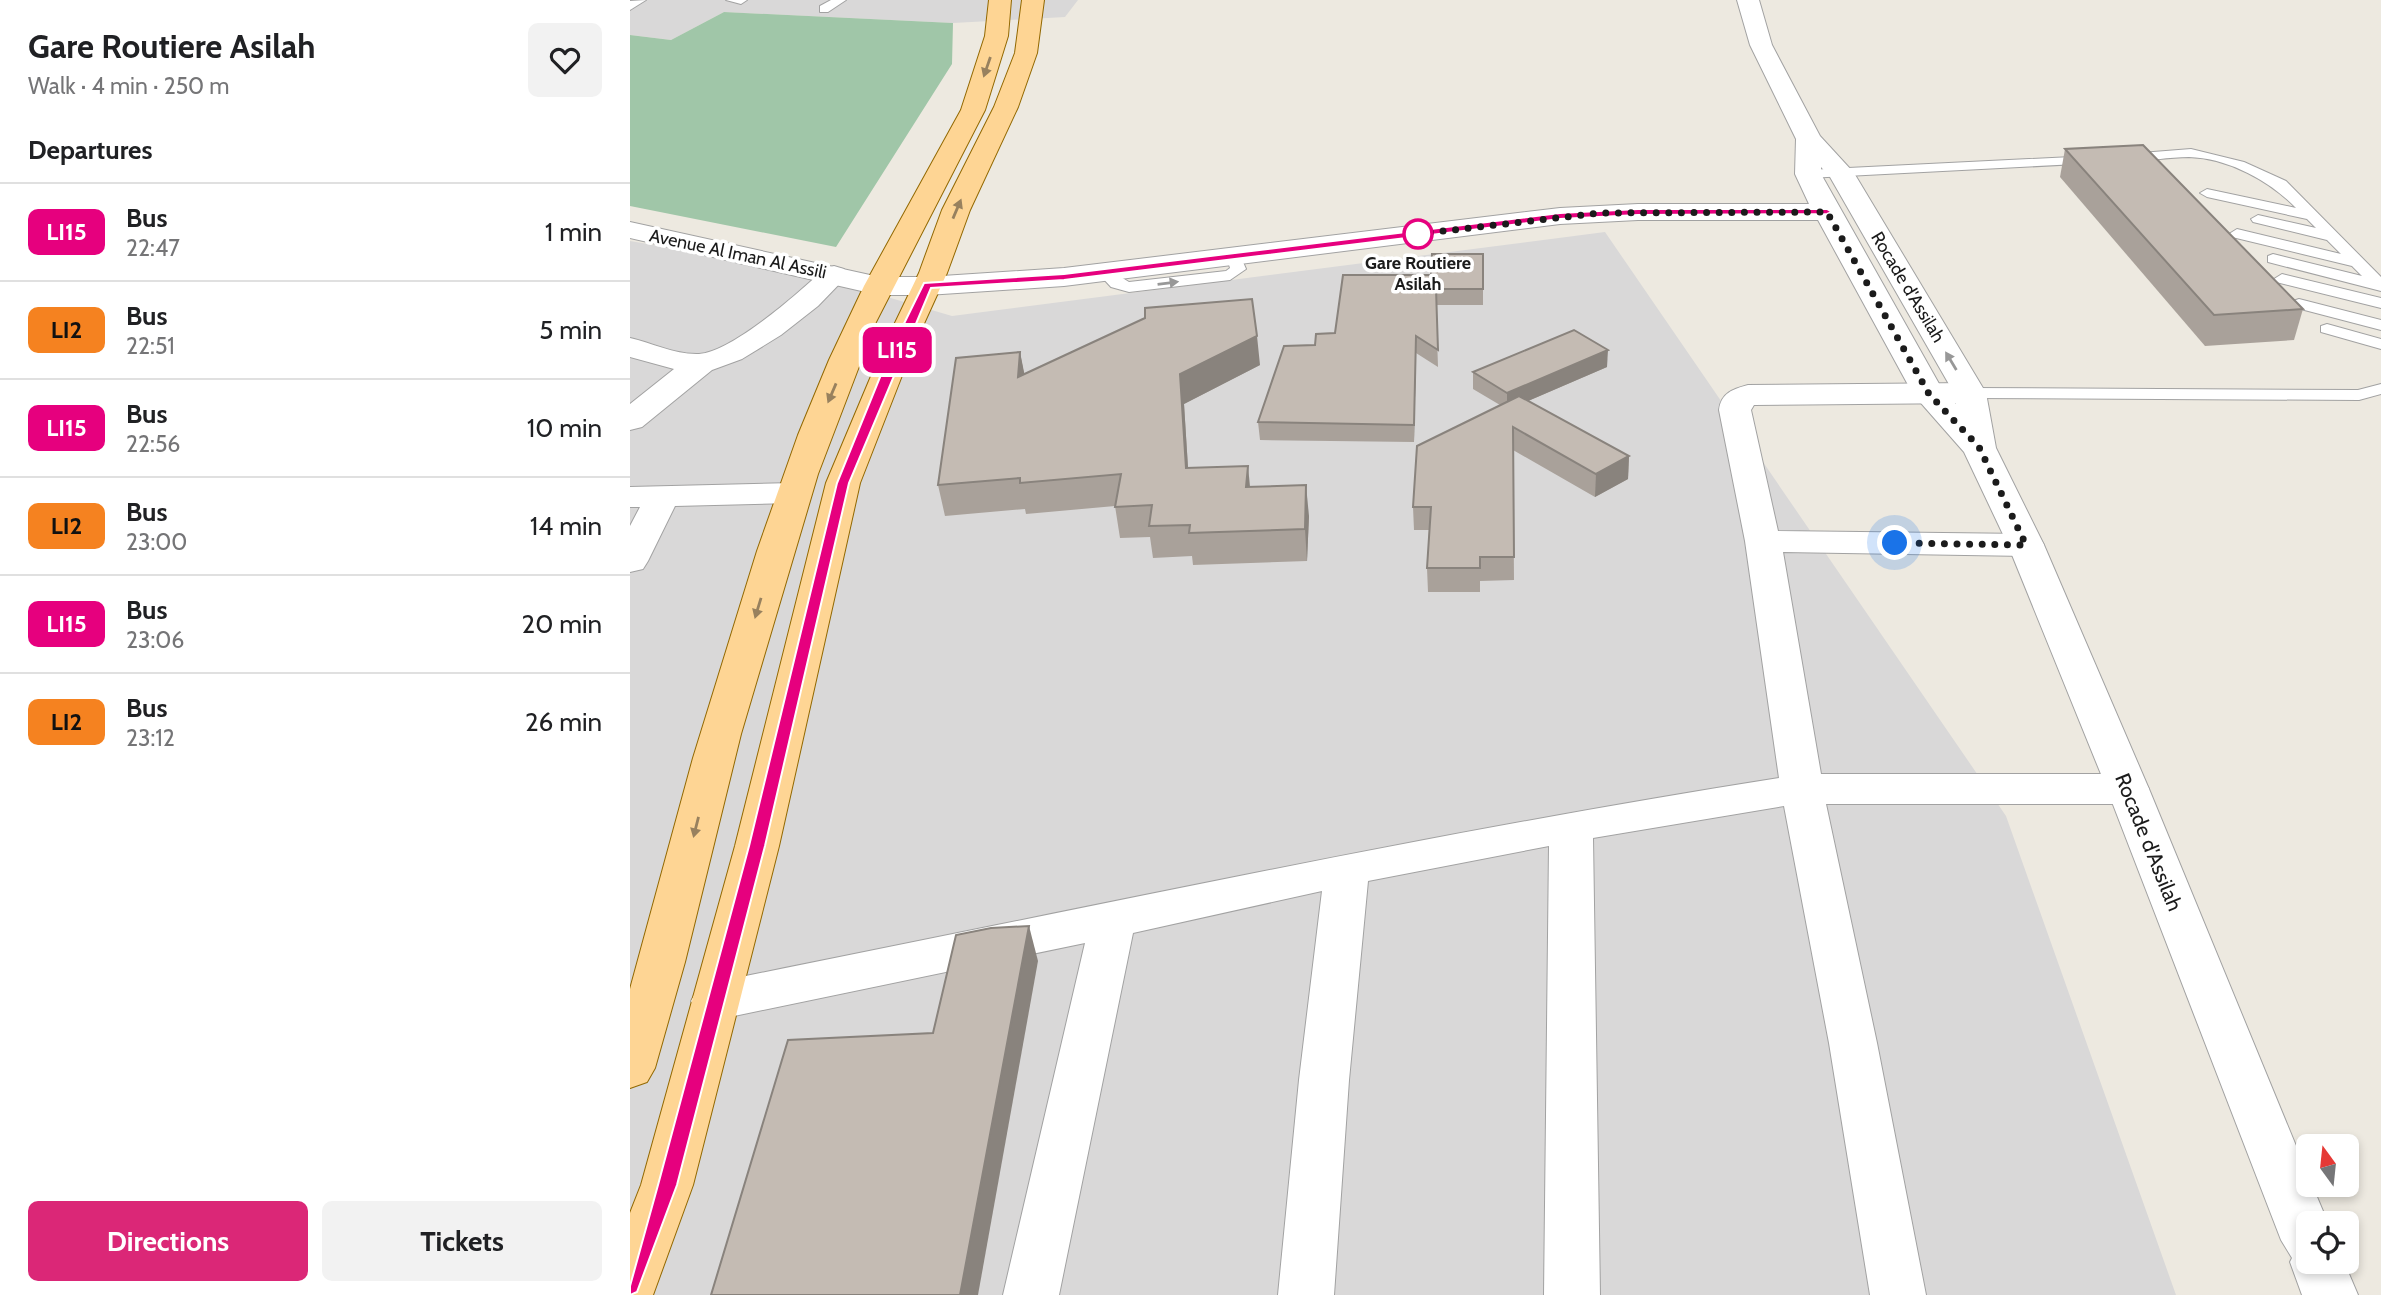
<!DOCTYPE html>
<meta charset="utf-8">
<style>
body{margin:0;font-family:Cabin,sans-serif;background:#f2f2f2;color:#202124;height:100vh;display:flex;flex-direction:column;font-size:26px;white-space:nowrap}
*{box-sizing:border-box;margin:0}
p{font-size:23px;color:#757577}
.icon{flex:none;width:38px;height:38px;fill:none;stroke:currentColor;stroke-width:2;stroke-linecap:round;stroke-linejoin:round}
.map{position:relative;flex:1;overflow:hidden}
.drawer{display:flex;flex-direction:column;background:#fff;width:630px}
.drawer>*{flex:none}
.badge{padding:0 14px;border-radius:10px;font-size:24px;line-height:46px}
.needle{width:46px;rotate:345deg}
.controls{position:absolute;left:1666px;top:1134px;display:grid;gap:14px}
.controls a{display:grid;place-items:center;width:63px;height:63px;border-radius:10px;background:#fff;box-shadow:0 4px 10px #0003;font-size:35px}
.you{position:absolute;width:35px;height:35px;margin:-18px;border:5px solid #fff;border-radius:50%;background:#1a73e8;box-shadow:0 0 0 10px #1a73e833}
.map>.badge{position:absolute;translate:-50% -50%;box-shadow:0 0 0 4px #fff}
h2{padding:0 28px;font-size:26px;line-height:63px}
.round{display:grid;place-items:center;flex:none;width:74px;height:74px;border-radius:10px;background:#f2f2f2}
.headline{display:flex;align-items:center;justify-content:space-between;height:119px;padding:0 28px}
h1{font-size:33px;font-weight:800;line-height:52px}
.action{display:flex;gap:14px;margin-top:auto;padding:14px 28px}
.action a{flex:1;height:80px;border-radius:10px;background:#db2777;color:#fff;font-size:28px;font-weight:800;line-height:80px;text-align:center}
.action a+a{background:#f2f2f2;color:#202124}
ul{padding:0;list-style:none}
li{display:flex;align-items:center;gap:21px;height:98px;padding:0 28px;border-top:2px solid #e0e0e0}
li div{flex:1}
li b{display:block;font-size:26px}
li em{font-style:normal}
li .badge{min-width:77px;font-weight:700;text-align:center}
main{display:flex;flex:1;min-height:0}
.map>svg:first-child{display:block}
</style>
<main>
<section class="drawer">
<div class="headline"><div><h1>Gare Routiere Asilah</h1><p>Walk · 4 min · 250 m</p></div><a class="round"><svg class="icon" aria-label="heart" viewBox="0 0 24 24"><path d="M12 20l-8-8c-3-5 5-10 8-4 3-6 11-1 8 4z"/></svg></a></div>
<h2>Departures</h2>
<ul>
<li><span class="badge" style="background:#e6007e;color:#fff">LI15</span><div><b>Bus</b><p>22:47</p></div><em>1 min</em></li>
<li><span class="badge" style="background:#f58220;color:#111">LI2</span><div><b>Bus</b><p>22:51</p></div><em>5 min</em></li>
<li><span class="badge" style="background:#e6007e;color:#fff">LI15</span><div><b>Bus</b><p>22:56</p></div><em>10 min</em></li>
<li><span class="badge" style="background:#f58220;color:#111">LI2</span><div><b>Bus</b><p>23:00</p></div><em>14 min</em></li>
<li><span class="badge" style="background:#e6007e;color:#fff">LI15</span><div><b>Bus</b><p>23:06</p></div><em>20 min</em></li>
<li><span class="badge" style="background:#f58220;color:#111">LI2</span><div><b>Bus</b><p>23:12</p></div><em>26 min</em></li>
</ul>
<div class="action"><a>Directions</a><a>Tickets</a></div>
</section>
<div class="map">
<svg width="1751" height="1295" viewBox="0 0 1751 1295">
<rect width="100%" height="100%" fill="#ede9e0"/>
<g fill="#d9d8d8">
<polygon points="0,0 448,0 435,17 323,23 94,12 41,40 0,35"/>
<polygon points="975,232 1376,816 1546,1295 0,1295 0,241 155,267 322,316"/>
</g>
<polygon fill="#a0c6a8" points="94,12 323,23 322,64 206,247 0,206 0,35 41,40"/>
<g fill="none" stroke-linecap="round" stroke-linejoin="round">
<defs>
<g id="service">
<polygon points="16,0 0,10 0,1"/>
<polygon points="96,0 117,0 111,4"/>
<polygon points="201,0 216,0 198,12 190,12 190,6"/>
<path d="M1561 149 1614 162 1656 181 1751 277V291L1638 262V256L1643 254 1732 276 1722 266 1602 237 1599 234 1607 229 1711 254 1697 240 1623 222 1621 219 1628 215 1686 228 1677 219 1577 197 1570 193 1577 189 1666 208C1640 181 1598 158 1559 157 1539 157 1518 161 1498 162L1491 158 1498 154Z"/>
<polygon points="1462,156 1467,157 1467,163 1178,178 1171,174 1178,170"/>
<polygon points="605,253 610,255 616,269 600,280 499,292 481,287 468,273 476,268 499,282 596,271 600,268 597,258"/>
<polygon points="1652,274 1751,298 1751,308 1646,282 1644,279"/>
<polygon points="1669,299 1751,320 1751,330 1663,307 1663,301"/>
<polygon points="1697,324 1751,339 1751,349 1691,332 1691,326"/>
<polygon points="1751,384 1751,394 1729,400 1340,398 1331,393 1340,388 1728,390"/>
</g>
<g id="minor">
<path d="M204 266 214 269 218 275 188 306 151 335 112 359 82 370 12 427 0 430V404L44 369 0 357V338C22 343 46 355 69 354 102 352 170 292 194 269Z"/>
<path d="M1340 383 1351 386 1356 393 1351 400 1340 403 1124 405 1121 410 1148 531 1396 534 1409 537 1414 545 1409 553 1396 556 1153 552 1191 774H1498L1513 779 1519 789 1513 799 1498 804H1196L1247 1043 1296 1295H1240L1199 1043 1154 806 963 838 970 1295H914L919 846 738 881 719 1080 704 1295H648L669 1080 692 891 503 933 429 1295H373L455 943 85 1020 68 1014 61 1001 68 988 85 982C439 912 792 834 1149 778L1115 541 1089 410C1091 393 1103 389 1118 385Z"/>
<polygon points="163,483 175,486 180,493 175,500 163,503 45,506 18,561 13,569 0,572 0,526 10,507 0,507 0,487"/>
</g>
<path id="tertiary" d="M1107 0H1129L1142 45 1190 136 1224 173 1356 393 1366 448 1414 545 1519 789 1678 1175V1185H1682L1698 1223H1678V1262H1714L1728 1295H1672L1660 1262 1662 1258 1651 1240 1477 789 1378 545 1334 452 1283 394 1188 220H1008L930 224 434 286 297 295H249L0 238V222L249 277H297L434 268 930 208 1008 204H1179L1165 174 1166 139 1120 45ZM1191 167 1200 177 1324 393 1326 404 1312 389 1191 174Z"/>
<g id="primary">
<polygon points="359,0 381,0 378,36 355,110 246,322 188,474 111,734 55,962 25,1068 17,1082 0,1088 0,989 63,758 127,551 168,435 199,360 234,286 331,110 355,36"/>
<polygon points="392,0 414,0 407,53 388,107 340,210 317,273 282,350 230,483 149,846 63,1185 23,1295 0,1295 0,1213 11,1185 105,846 196,483 252,350 289,273 312,210 364,107 385,53"/>
</g>
</defs>
<use href="#service" stroke="#a2a2a2" stroke-width="2"/>
<use href="#minor" stroke="#a2a2a2" stroke-width="2"/>
<use href="#tertiary" stroke="#a2a2a2" stroke-width="2"/>
<use href="#primary" stroke="#926800" stroke-width="2"/>
<use href="#service" fill="#fff" fill-rule="evenodd"/>
<use href="#minor" fill="#fff" fill-rule="evenodd"/>
<use href="#tertiary" fill="#fff" fill-rule="evenodd"/>
<use href="#primary" fill="#fed594" fill-rule="evenodd"/>
</g>
<g fill="#a9a19a">
<polygon points="1435,149 1673,309 1664,340 1575,346 1430,177"/>
<polygon points="853,254 853,305 806,305 808,367 786,353 784,442 630,440 628,422 685,345 801,275"/>
<polygon points="390,352 394,374 630,365 554,404 558,468 620,487 679,516 677,561 563,565 562,556 523,558 520,537 490,538 485,506 396,514 395,509 315,516 308,485"/>
<polygon points="977,367 898,401 999,456 998,479 965,497 883,450 884,580 850,581 850,592 798,592 797,568 799,530 784,530 783,507 870,405 843,389 843,372"/>
</g>
<g fill="#89837d">
<polygon points="627,336 630,365 554,404 560,499 556,468 550,374"/>
<polygon points="786,336 786,353 784,442 784,425"/>
<polygon points="978,350 977,367 877,410 877,393"/>
<polygon points="390,352 396,382 388,377"/>
<polygon points="999,456 998,479 965,497 966,474"/>
<polygon points="618,466 621,497 616,487"/>
<polygon points="676,485 679,516 677,561 675,529"/>
<polygon points="399,926 408,961 348,1295 330,1295"/>
</g>
<g fill="#c4bbb3" stroke="#89837d" stroke-width="2">
<polygon points="1513,145 1673,309 1584,315 1435,149"/>
<polygon points="802,254 853,254 853,289 806,289 808,350 786,336 784,425 628,422 654,346 685,345 686,334 705,333 713,275 801,275"/>
<polygon points="622,299 627,336 550,374 556,468 618,466 616,487 676,485 675,529 559,533 560,525 519,526 522,505 485,507 491,474 390,483 390,478 308,485 326,358 390,352 388,377 515,318 515,308"/>
<polygon points="944,330 978,350 877,393 843,372"/>
<polygon points="889,396 999,456 966,474 883,427 884,557 850,557 850,568 797,568 801,507 783,507 787,446"/>
<polygon points="399,926 330,1295 81,1295 158,1040 303,1033 326,935 361,928"/>
</g>
<defs><path id="oneway-solid" d="M-6-.8H1V-3.2L6.5 0L1 3.2V.8H-6Z" transform="scale(1.75)"/></defs>
<g fill="#98815e">
<use href="#oneway-solid" transform="translate(357 67) rotate(109)"/>
<use href="#oneway-solid" transform="translate(327 209) rotate(-67)"/>
<use href="#oneway-solid" transform="translate(202 393) rotate(113)"/>
<use href="#oneway-solid" transform="translate(128 608) rotate(107)"/>
<use href="#oneway-solid" transform="translate(66 827) rotate(104)"/>
</g>
<g fill="#989898">
<use href="#oneway-solid" transform="translate(538 283) rotate(-7)"/>
<use href="#oneway-solid" transform="translate(1321 361) rotate(-121)"/>
</g>
<polygon fill="#e6007e" stroke="#fff" stroke-width="2" points="1008,209 1197,209 1202,212 1197,214 1008,215 930,219 434,280 301,288 219,483 135,846 47,1185 7,1292 0,1295 0,1286 28,1185 119,846 207,483 261,350 294,283 434,274 930,213"/>
<g fill="none" stroke-linecap="round" stroke-linejoin="round">
<polyline stroke="#1b1b1b" stroke-width="7" stroke-dasharray="0 12.6" points="788,234 970,213 1197,212 1299,394 1349,447 1396,545 1265,543"/>
</g>
<circle fill="#fff" stroke="#e6007e" stroke-width="3.5" cx="788" cy="234" r="14"/>
<g text-anchor="middle" dominant-baseline="central" stroke-width="7" stroke-linejoin="round" paint-order="stroke">
<g font-size="18" fill="#1b1b1b" stroke="#fff">
<text transform="translate(108 254) rotate(12)">Avenue Al Iman Al Assili</text>
<text transform="translate(1278 287) rotate(59)">Rocade d'Assilah</text>
</g>
<g font-size="18" font-weight="bold" fill="#1b1b1b" stroke="#fff">
<text x="788" y="263">Gare Routiere<tspan x="788" dy="21">Asilah</tspan></text>
</g>
<g font-size="21" fill="#1b1b1b" stroke="#fff">
<text transform="translate(1519 842) rotate(68)">Rocade d'Assilah</text>
</g>
</g>
</svg>
<div class="controls">
<a><svg class="needle" viewBox="-14 -14 28 28"><path d="M0-13l5 13h-10z" fill="#e53935"/><path d="M0 13l5-13h-10z" fill="#757577"/></svg></a>
<a><svg class="icon" aria-label="locate" viewBox="0 0 24 24"><circle cx="12" cy="12" r="6"/><path d="M12 2v4M12 18v4M2 12h4M18 12h4"/></svg></a>
</div>
<div class="you" style="left:1265px;top:543px"></div>
<b class="badge" style="left:267px;top:350px;background:#e6007e;color:#fff">LI15</b>
</div>
</main>
